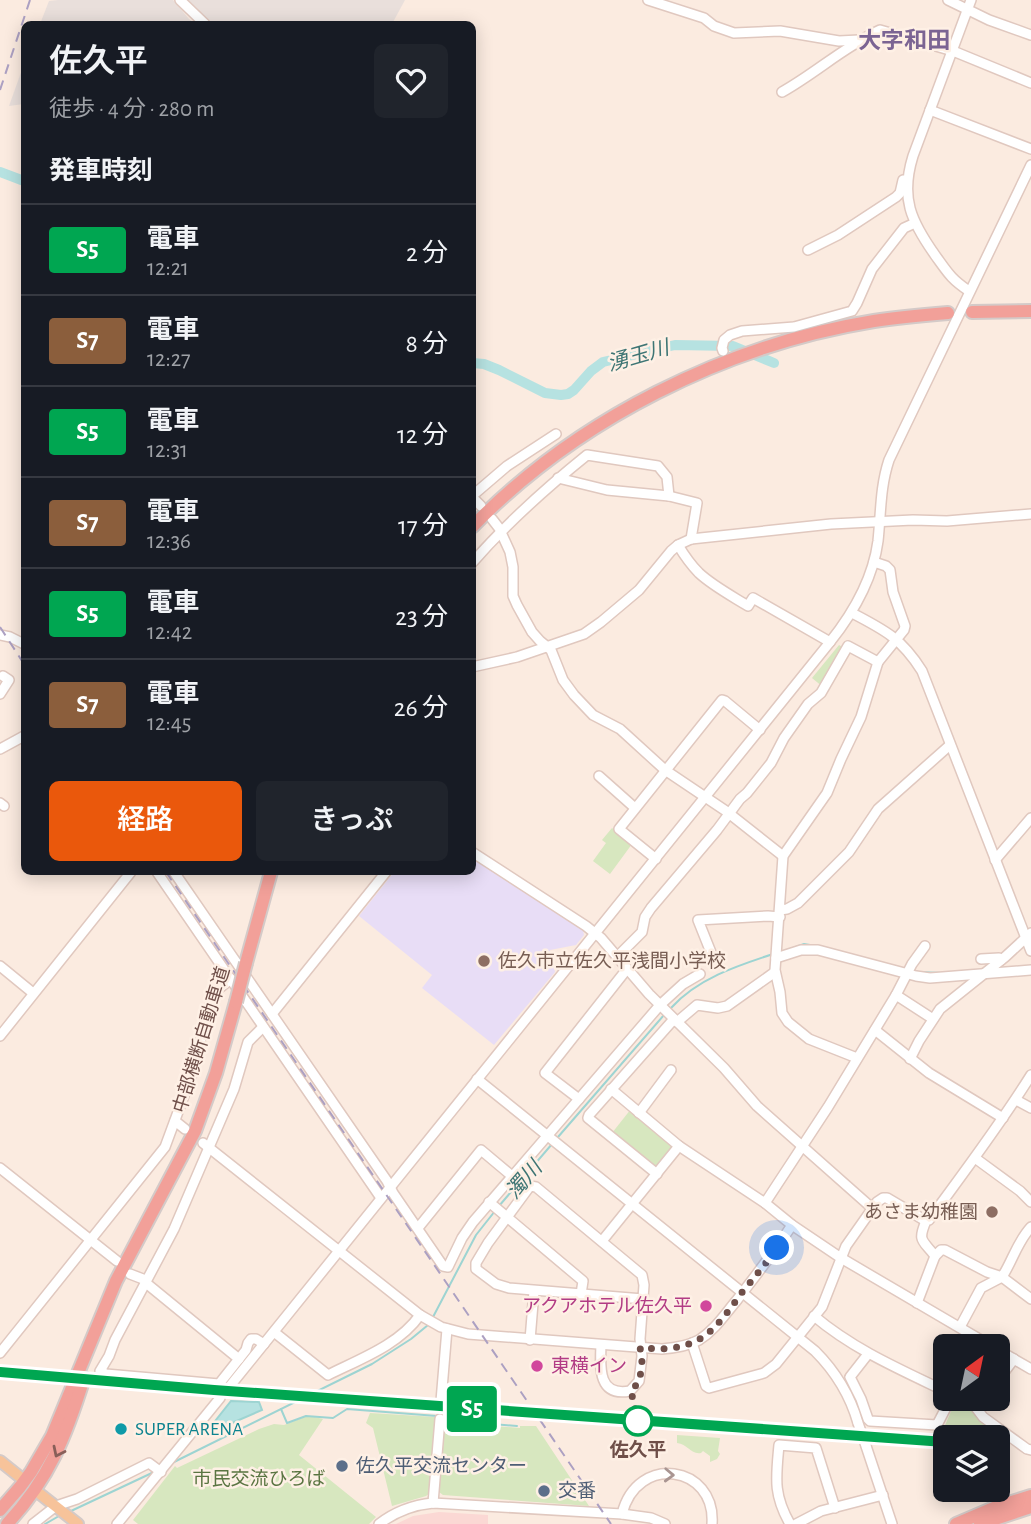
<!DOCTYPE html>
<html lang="ja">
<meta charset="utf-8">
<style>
body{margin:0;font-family:"Alegreya Sans","Noto Sans JP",sans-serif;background:#20242c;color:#f1f3f6;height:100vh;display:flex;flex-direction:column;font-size:26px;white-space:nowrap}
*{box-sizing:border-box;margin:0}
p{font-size:23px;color:#9ea1a6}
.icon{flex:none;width:38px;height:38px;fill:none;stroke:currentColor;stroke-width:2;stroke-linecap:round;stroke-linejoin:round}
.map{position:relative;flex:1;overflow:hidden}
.panel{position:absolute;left:21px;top:21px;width:455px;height:854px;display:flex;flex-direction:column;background:#171b24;border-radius:10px;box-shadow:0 4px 18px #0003}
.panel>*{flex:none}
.badge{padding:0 14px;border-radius:5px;font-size:24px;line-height:46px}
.needle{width:46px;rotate:33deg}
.buttons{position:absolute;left:933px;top:1334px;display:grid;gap:14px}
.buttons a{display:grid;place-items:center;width:77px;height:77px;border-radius:10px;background:#171b24;box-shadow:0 4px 18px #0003;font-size:35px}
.you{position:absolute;width:35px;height:35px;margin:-18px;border:5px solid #fff;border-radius:50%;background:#1a73e8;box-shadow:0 0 0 10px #1a73e833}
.map>.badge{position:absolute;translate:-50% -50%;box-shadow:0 0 0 4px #fff}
h2{padding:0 28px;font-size:26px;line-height:63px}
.round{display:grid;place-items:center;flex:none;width:74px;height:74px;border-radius:10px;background:#20242c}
.summary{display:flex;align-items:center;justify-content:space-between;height:119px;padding:0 28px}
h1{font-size:33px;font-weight:600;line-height:52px}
.button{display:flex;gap:14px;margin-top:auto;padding:14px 28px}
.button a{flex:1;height:80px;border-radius:10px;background:#ea580c;color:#fff;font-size:28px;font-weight:600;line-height:80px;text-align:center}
.button a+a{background:#20242c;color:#f1f3f6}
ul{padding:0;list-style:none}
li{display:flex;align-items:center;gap:21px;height:91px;padding:0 28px;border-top:2px solid #363941}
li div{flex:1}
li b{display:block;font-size:26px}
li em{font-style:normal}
li .badge{min-width:77px;font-weight:700;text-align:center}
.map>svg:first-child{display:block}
</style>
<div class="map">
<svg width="1031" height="1524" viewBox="0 0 1031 1524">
<rect width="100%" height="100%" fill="#fbebe0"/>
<polygon fill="#fbd8d4" points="439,1512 488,1515 488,1524 396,1524 413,1516"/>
<g fill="#e9dfdb">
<polygon points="58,0 173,0 189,19 196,24 40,24 49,1"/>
<polygon points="186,0 405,0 392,24 213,24"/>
<polygon points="24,64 24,104 9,106"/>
</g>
<polygon fill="#e8ddf6" points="473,858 583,930 584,935 576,945 550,950 555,972 494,1045 422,988 432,975 359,916 394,872 472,872"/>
<g fill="#d7e7bf">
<polygon points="839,645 844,648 823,687 812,678"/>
<polygon points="612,828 632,844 610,874 593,861 606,843 602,840"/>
<polygon points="631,1109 673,1143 673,1147 658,1166 653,1167 612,1133"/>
<polygon points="955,1402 958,1402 970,1408 988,1426 1004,1439 998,1438 998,1437 966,1437 943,1430"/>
<polygon points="370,1413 436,1417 434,1455 443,1448 445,1418 466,1419 481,1425 520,1428 520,1426 536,1426 589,1506 443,1495 439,1492 442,1454 432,1461 430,1493 426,1496 392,1506 373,1428 366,1423"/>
<polygon points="311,1416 323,1419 299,1455 376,1517 369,1524 138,1524 133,1520 175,1466 177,1468 259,1429 274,1424 284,1425 305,1417"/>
<path d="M677 1435 720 1438 718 1451 720 1454 717 1459 710 1462V1456L703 1451 701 1453C691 1455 688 1444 677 1443Z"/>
</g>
<polygon fill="#b6e2e1" stroke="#9dd4d2" stroke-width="2" points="231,1401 259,1402 262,1410 211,1432 208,1430"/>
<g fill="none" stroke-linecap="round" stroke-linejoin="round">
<g stroke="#9dd4d2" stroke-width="2">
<polyline points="782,952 804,944 810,945"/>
<polyline points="917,972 943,973"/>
<path d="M671 1008C697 979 736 966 773 954"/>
<polyline points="558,1137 664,1015"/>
<polyline points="499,1206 552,1144"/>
<polyline points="433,1317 476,1235 495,1211"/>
<polyline points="281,1409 287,1423 306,1416 333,1418 347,1409 437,1416"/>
<polyline points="443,1416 469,1418 481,1423 517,1426"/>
<polyline points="172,1463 372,1364 411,1339 428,1325"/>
<polyline points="71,1511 154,1472"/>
<polyline points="45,1524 59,1516"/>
</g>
<g stroke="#b6e2e1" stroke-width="10">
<polyline points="0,172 24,181"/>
<polyline points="472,363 484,364 499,370 545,393 561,395 568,394 574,390 591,371 603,362 675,345 733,346 774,363"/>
</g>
<defs>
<g id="minor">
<polyline points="180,0 205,24"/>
<polyline points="648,0 704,18 714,26 734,33 780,31 839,41 859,40"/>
<polyline points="948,0 989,20 1031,35"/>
<path d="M782 92C816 73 845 46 880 30L953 51 1031 83"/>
<polyline points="930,110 1031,149"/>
<polyline points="808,250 838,235 896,197 900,193 903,180"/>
<path d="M969 291C951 279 948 273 935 255 911 221 900 198 913 156L971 0"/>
<polyline points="723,351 722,348 724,340 730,335 742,331 794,327 852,311 857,303 872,269 904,228 915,223"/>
<polyline points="558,478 607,490 669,496 697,503 691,539"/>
<polyline points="472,496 507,466 556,434"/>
<polyline points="472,497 481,506"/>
<polyline points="492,519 499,528 510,552 513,567 513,596 517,605 532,632 540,641 551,650 563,680 574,695 593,715 620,729 665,770 726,811 783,856"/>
<path d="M678 545C684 555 691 565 699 573 713 586 732 596 748 606L753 598 830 642"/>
<path d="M472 563C507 523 546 488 587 455L658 466 667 477 669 496"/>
<path d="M852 613C885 630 902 639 922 671L1031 951"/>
<polyline points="0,635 10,637 24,644"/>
<polyline points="472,667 517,657 584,634 601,622 639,590 671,551 678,545 691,539 831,524 913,520 947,521 1031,514"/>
<polyline points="0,694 9,680 3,676"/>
<polyline points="0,749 24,736"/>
<polyline points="599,776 635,808"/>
<polyline points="0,803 4,806"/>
<polyline points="472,852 586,926 601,938 649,994 724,1068 757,1106 872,1208"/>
<polyline points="656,859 619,829 722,700 725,701 760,730"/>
<polyline points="995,860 1031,818"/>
<polyline points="157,872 381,1198"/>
<polyline points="174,872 387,1181 393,1193 443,1266 448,1267 462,1238 473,1222 660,1005 683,984 700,974"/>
<polyline points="780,910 787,909 798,903 849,852 878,809 950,745"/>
<polyline points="617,957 642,932 645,917 651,908 717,830 740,799 747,793 771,763 784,738 808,704 821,693 848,646 878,662 904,630 905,626 893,592 890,570 886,566 874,562"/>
<polyline points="776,958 801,950 818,950 916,976 930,978 1031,970"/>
<polyline points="981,959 999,958 1001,960"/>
<polyline points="714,960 698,920 768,916 780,917"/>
<polyline points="0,966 33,993"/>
<polyline points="896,995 912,964 925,946"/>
<polyline points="272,1014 386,872"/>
<polyline points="677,1022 697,1005 718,1008 727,1006 775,972"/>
<polyline points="263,1027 248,1042 234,1089 174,1229 115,1340 109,1356 100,1371 106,1374 219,1384 246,1350 248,1343 251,1339 256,1339 264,1344"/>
<polyline points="875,1030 929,1073 1003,1118"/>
<polyline points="0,1036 131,872"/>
<polyline points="857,1058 809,1039 788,1022 782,1013 780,992 775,970 783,856 827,793 841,759 861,717 878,662"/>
<polyline points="910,1059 919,1041 940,1009 1005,957 1031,933"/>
<path d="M477 1079 815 1351C836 1372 850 1395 858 1423"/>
<polyline points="611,1089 679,1146 765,1203 792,1225 841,1258 991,1346"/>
<polyline points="579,1099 545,1073 627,969"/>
<polyline points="1016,1100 1031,1108"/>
<polyline points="639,1113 671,1070"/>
<polyline points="175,1121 185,1129"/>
<path d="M203 1143 420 1315 441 1327 468 1334 662 1349C675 1348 688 1346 699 1340 715 1330 725 1314 737 1300 756 1275 775 1251 792 1225"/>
<polyline points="975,1158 1020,1191 1031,1202"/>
<polyline points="0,1168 117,1261"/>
<polyline points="657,1174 588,1118 589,1115 674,1019"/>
<polyline points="489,1202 583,1281 581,1294"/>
<polyline points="765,1203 828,1107 896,995 933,1019"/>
<polyline points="418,1228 481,1150 512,1176"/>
<polyline points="602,1241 679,1146"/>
<path d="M935 1256 941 1250H945L987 1272 1002 1277C1013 1260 1017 1242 1031 1227"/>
<polyline points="130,1274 143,1279 146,1283 239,1359"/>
<path d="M917 1303 935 1256C923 1240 917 1242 926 1221L929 1220C964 1172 1000 1125 1031 1075"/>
<path d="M814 1316C853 1349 899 1369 945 1391"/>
<polyline points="960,1327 981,1288 1002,1277 1031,1299"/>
<path d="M274 1332 328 1375C360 1359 399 1345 420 1315"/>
<polyline points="530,1340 534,1291"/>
<polyline points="692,1343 706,1386 709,1388 764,1373 776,1364 822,1307 846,1246 877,1202 883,1198 887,1198 926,1221"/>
<path d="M601 1345C600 1368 598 1397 630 1391L639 1381 642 1356 640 1339 644 1285 642 1275 536 1187 530 1186 488 1243 476 1263V1269L496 1284 509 1288 643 1299"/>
<polyline points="998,1350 1031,1369"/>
<polyline points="0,1353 165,1147 192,1074 208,1010 217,990 231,979"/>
<polyline points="868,1354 850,1377 861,1399 868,1419 870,1421 937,1425 951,1398"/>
<polyline points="998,1380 1014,1359"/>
<path d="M230 1386 830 642C854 612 873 579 878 541 881 513 880 487 889 460L1031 165"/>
<polyline points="960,1398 974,1405 983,1417 1027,1449 1031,1450"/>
<polyline points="441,1401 447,1329"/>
<polyline points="866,1446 892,1524"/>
<polyline points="433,1503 440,1419"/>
<path d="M622 1514C637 1453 716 1465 712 1524"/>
<polyline points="33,1524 56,1506 77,1499 149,1463 161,1472"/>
<polyline points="117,1524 220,1398"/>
<path d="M379 1524C396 1511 413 1505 433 1503L622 1514 651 1518 665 1524"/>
<path d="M790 1524C773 1494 776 1478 779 1445L816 1448 835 1508"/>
<polyline points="796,1524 821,1511 883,1495"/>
</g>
<g id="major">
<polyline points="0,1461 20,1477"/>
<polyline points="40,1494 78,1524"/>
</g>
<g id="highway">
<polyline points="972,312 1031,311"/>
<path d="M472 527C577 419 726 345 874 321 899 317 923 315 948 313"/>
<polyline points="246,963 271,872"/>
<polyline points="0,1510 20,1487 31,1472 52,1436 116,1281 195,1131 216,1073 236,1002"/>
<path d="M7 1524C49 1479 66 1436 84 1378"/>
<polyline points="956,1524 996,1507 1031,1496"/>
<polyline points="980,1524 1031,1507"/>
</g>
</defs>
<use href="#minor" stroke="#e0c8bf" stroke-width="12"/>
<use href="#major" stroke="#d4cac8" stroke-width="14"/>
<use href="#highway" stroke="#d4cac8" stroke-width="16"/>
<use href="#minor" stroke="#fff" stroke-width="9"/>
<use href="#major" stroke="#f7c39a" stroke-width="10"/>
<use href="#highway" stroke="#f2a099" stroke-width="12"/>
<g stroke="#aca0c2" stroke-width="2" stroke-dasharray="10 7" stroke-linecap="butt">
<polyline points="0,90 30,0"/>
<polyline points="0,627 24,664"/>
<polyline points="166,872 611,1524"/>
<polyline points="0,1374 484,1413 945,1445"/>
<polyline points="998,1446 1000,1446"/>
</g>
<defs>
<polyline id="minor-bridge" points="858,1423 866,1446"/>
<polyline id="highway-bridge" points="236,1002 246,963"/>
</defs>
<use href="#minor-bridge" stroke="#e0c8bf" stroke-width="12" stroke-linecap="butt"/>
<use href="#highway-bridge" stroke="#d4cac8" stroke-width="16" stroke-linecap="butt"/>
<use href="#minor-bridge" stroke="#fff" stroke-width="9"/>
<use href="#highway-bridge" stroke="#f2a099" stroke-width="12"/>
</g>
<defs><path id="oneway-chevron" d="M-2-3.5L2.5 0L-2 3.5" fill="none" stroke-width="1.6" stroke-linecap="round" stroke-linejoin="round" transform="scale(1.75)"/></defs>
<use stroke="#895f59" href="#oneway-chevron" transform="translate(58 1452) rotate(116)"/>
<use stroke="#a99592" href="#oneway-chevron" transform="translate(669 1475) rotate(2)"/>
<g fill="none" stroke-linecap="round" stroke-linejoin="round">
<defs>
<polyline id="line" points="0,1372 214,1390 945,1442"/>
</defs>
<use href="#line" stroke="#fff" stroke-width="16"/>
<use href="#line" stroke="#00a651" stroke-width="10"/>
<path stroke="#6f4f49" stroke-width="7" stroke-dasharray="0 12.6" d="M638 1421 631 1391C642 1381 644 1362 640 1348 657 1349 673 1350 689 1344 714 1335 728 1311 743 1291 755 1277 766 1263 777 1248"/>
</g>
<g fill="#8d6e63" stroke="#fef0e5" stroke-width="2.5">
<circle cx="484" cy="961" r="7"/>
<circle cx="992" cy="1212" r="7"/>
</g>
<g fill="#d1479c" stroke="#fef0e5" stroke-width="2.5">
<circle cx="706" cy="1306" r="7"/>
<circle cx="537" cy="1366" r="7"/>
</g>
<circle fill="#fff" stroke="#00a651" stroke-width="3.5" cx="638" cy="1421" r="14"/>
<circle fill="#0f9aa8" stroke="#fef0e5" stroke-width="2.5" cx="121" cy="1429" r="7"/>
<g fill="#5c6f8a" stroke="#fef0e5" stroke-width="2.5">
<circle cx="342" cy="1466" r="7"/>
<circle cx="544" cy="1491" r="7"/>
</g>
<g text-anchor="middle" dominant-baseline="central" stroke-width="5" stroke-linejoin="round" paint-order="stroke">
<g font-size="19" fill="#785e54" stroke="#fef0e5" text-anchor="start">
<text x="498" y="961">佐久市立佐久平浅間小学校</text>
<text x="978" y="1212" text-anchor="end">あさま幼稚園</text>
</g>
<g font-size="19" fill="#6f4f49" stroke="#fef0e5">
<text transform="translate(202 1040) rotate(-73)">中部横断自動車道</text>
</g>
<g font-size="19" fill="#b23c85" stroke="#fef0e5" text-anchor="end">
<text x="692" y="1306">アクアホテル佐久平</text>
<text x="551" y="1366" text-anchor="start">東横イン</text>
</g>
<g font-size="19" fill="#0d838f" stroke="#fef0e5" text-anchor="start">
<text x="135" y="1429">SUPER ARENA</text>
</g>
<g font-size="19" font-weight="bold" fill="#6f4f49" stroke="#fef0e5">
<text x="638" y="1450">佐久平</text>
</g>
<g font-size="19" fill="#4e5e75" stroke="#fef0e5" text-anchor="start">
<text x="356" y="1466">佐久平交流センター</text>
<text x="558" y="1491">交番</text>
</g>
<g font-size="19" fill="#5a7542" stroke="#fef0e5">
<text x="259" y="1479">市民交流ひろば</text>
</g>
<g font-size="21" font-style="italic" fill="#3e7574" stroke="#fef0e5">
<text transform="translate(638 356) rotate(-16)">湧玉川</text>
<text transform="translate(524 1180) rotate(-49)">濁川</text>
</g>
<g font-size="23" font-weight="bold" fill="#7b6493" stroke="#fef0e5">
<text x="904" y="41">大字和田</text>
</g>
</g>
</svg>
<div class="buttons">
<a><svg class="needle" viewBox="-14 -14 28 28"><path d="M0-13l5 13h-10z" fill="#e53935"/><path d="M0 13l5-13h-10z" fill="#9ea1a6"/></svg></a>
<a><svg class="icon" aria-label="layers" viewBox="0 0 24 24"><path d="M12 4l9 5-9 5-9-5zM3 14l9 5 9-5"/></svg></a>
</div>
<div class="you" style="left:777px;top:1248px"></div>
<b class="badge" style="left:472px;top:1409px;background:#00a651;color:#fff">S5</b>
<section class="panel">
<div class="summary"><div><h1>佐久平</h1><p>徒歩 · 4 分 · 280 m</p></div><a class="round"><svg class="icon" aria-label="heart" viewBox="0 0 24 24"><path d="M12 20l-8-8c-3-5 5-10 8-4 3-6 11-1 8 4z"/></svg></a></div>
<h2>発車時刻</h2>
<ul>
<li><span class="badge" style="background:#00a651;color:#fff">S5</span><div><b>電車</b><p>12:21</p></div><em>2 分</em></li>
<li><span class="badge" style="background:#8b5e3c;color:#fff">S7</span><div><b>電車</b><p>12:27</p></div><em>8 分</em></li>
<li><span class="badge" style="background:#00a651;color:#fff">S5</span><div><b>電車</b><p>12:31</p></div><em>12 分</em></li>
<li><span class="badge" style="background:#8b5e3c;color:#fff">S7</span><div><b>電車</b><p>12:36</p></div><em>17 分</em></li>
<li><span class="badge" style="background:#00a651;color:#fff">S5</span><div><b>電車</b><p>12:42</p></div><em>23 分</em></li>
<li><span class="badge" style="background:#8b5e3c;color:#fff">S7</span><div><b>電車</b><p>12:45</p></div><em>26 分</em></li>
</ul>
<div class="button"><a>経路</a><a>きっぷ</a></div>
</section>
</div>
